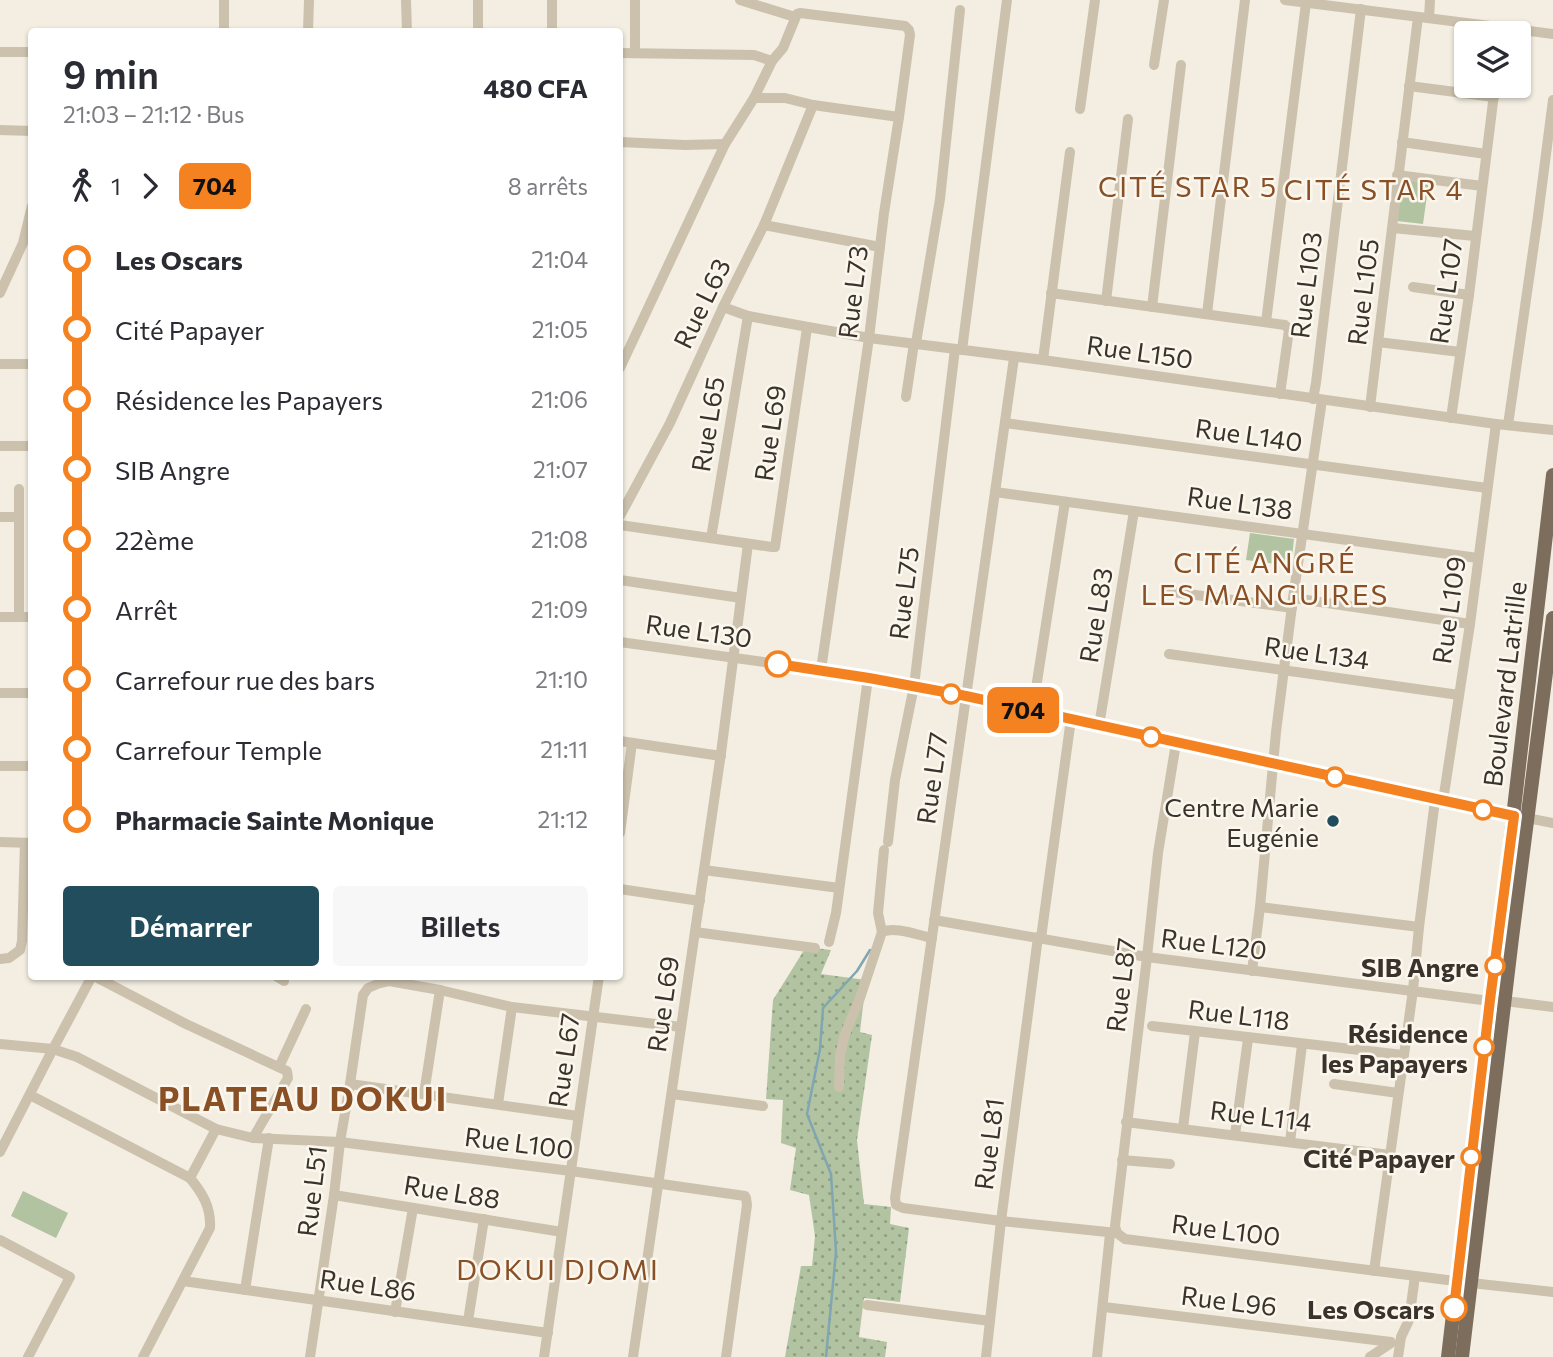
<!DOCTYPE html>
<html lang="fr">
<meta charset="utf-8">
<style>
body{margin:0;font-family:Commissioner,sans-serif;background:#f7f7f7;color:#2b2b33;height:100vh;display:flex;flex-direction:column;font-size:26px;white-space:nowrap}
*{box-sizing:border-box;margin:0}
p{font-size:23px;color:#7c7c81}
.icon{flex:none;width:38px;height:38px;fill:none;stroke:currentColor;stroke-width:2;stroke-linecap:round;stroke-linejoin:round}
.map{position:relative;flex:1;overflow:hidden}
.side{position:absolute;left:28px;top:28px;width:595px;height:952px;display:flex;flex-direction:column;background:#fff;border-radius:7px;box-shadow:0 2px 5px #0004}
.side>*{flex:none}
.badge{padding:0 14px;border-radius:10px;font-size:24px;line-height:46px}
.fabs{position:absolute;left:1454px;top:21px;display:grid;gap:14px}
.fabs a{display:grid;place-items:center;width:77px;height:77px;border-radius:7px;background:#fff;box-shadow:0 2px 5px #0004;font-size:35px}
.map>.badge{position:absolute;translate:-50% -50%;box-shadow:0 0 0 4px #fff}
.legs{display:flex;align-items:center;gap:10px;height:77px;padding:0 35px;font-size:23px}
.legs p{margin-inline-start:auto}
.headline{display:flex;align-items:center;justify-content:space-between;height:119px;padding:0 35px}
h1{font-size:38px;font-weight:600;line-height:52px}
.action{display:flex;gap:14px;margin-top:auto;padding:14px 35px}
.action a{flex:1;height:80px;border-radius:7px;background:#214d5c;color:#fff;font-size:28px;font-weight:600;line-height:80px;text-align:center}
.action a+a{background:#f7f7f7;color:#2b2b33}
ul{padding:0 35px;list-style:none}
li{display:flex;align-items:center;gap:24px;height:70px;font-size:26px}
li i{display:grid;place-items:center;width:10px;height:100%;margin:0 9px;background:currentColor}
li i::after{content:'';width:18px;height:18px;margin:-9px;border:5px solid;border-radius:50%;background:#fff}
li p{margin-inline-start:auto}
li:first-child i{background:linear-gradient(#0000 50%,currentColor 0)}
li:last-child i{background:linear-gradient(currentColor 50%,#0000 0)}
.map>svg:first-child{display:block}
</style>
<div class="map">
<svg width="1553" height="1357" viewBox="0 0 1553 1357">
<defs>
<pattern id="grass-dots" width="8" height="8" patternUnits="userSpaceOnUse" patternTransform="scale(1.75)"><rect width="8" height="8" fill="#b1c3a1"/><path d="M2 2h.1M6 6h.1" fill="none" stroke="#919f83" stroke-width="1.8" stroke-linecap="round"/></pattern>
</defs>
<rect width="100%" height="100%" fill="#f3eee1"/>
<polygon fill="url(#grass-dots)" points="806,947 831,950 821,974 866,980 860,1032 872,1035 857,1140 864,1204 891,1207 890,1224 909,1228 900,1302 864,1298 859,1337 887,1342 885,1357 785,1357 801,1266 812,1266 815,1236 809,1195 790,1190 796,1148 781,1143 783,1100 766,1099 773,1000"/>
<g fill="#b1c3a1">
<polygon points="1403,178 1429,181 1423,224 1397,221"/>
<polygon points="1250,533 1294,539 1291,566 1246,560"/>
<polygon points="23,1191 68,1213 56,1238 11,1216"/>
</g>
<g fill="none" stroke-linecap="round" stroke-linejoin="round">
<polyline stroke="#80a6b1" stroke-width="2.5" points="826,1357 836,1252 831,1174 807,1114 820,1049 823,1008 857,971 870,950"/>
<g stroke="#ccc1ad" stroke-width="10">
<polyline points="224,0 224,32"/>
<polyline points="406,0 407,32"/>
<polyline points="740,0 795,17"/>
<polyline points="1285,0 1553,34"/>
<polyline points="1429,18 1430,0"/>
<polyline points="308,32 309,0"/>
<polyline points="478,32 478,0"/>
<polyline points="552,32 552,0"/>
<polyline points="0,52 32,52"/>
<polyline points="620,53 754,55 772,61"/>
<polyline points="635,53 635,0"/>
<polyline points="1154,65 1164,0"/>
<polyline points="1409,86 1494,97"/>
<polyline points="754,98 785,98 813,105 899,117"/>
<polyline points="1080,109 1095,0"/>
<polyline points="0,130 32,131"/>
<polyline points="620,142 685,145 725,144"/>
<polyline points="1402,142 1486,154"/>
<polyline points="1397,175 1482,186"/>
<polyline points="764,225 880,247"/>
<polyline points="1393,228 1475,236"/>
<polyline points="1413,287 1469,295"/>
<polyline points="0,293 23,243 32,206"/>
<polyline points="1051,293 1285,325 1289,330 1280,394"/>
<polyline points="1106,301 1128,119"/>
<polyline points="723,307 748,316 869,338 1043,360 1496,424 1553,430"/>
<polyline points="1152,307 1181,65"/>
<polyline points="1207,314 1245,0"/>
<polyline points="1266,322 1306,3"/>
<polyline points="1378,342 1460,352"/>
<polyline points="916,343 940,199 960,10"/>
<polyline points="962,350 1007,0"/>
<polyline points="1014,358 895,1198 896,1205 903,1208 1001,1221 1117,1233 1125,1239 1471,1283 1553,1292"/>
<polyline points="1043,360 1070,152"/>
<polyline points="0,364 32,364"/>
<polyline points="620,368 725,144 754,98 772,61 783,48 797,14 800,13 905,26 909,30 910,35 899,117 884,213 869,338 821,670"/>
<polyline points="906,397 914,343"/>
<polyline points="1313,399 1316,383 1361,9"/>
<polyline points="1370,407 1418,17"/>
<polyline points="1451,418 1469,295 1495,86"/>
<polyline points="1005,423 1487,488"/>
<polyline points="1508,425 1538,216 1553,100"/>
<polyline points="0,446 32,446"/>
<polyline points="995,492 1478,558"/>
<polyline points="620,516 670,423 723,307 764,225 813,105"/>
<polyline points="0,517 19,517"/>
<polyline points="620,525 772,547 775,547 807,328"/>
<polyline points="711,538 748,316"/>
<polyline points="620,580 741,598"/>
<polyline points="1166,591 1292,608"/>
<polyline points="1293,598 1470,624"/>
<polyline points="0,617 32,617"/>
<polyline points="19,617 19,489"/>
<polyline points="620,642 821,670 914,686 1357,781 1435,800 1553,823"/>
<polyline points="1169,654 1459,695"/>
<polyline points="0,693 32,693"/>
<polyline points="1030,711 1034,701 1065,502"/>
<polyline points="1099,726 1134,511"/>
<polyline points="620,741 721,756"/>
<polyline points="0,766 32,766"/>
<polyline points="1443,801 1470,624 1496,424"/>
<polyline points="620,833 632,743"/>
<polyline points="0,842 32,843"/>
<polyline points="888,842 895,780 914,686 955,349"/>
<polyline points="704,870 839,888"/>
<polyline points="620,889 700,901"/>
<polyline points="1260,907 1276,732 1293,598 1322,400"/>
<polyline points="934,920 1147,957 1490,1001"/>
<polyline points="695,932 815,948"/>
<polyline points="882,932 878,913 884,850"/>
<polyline points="1041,938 1071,719"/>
<polyline points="829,942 836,913 868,678"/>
<polyline points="0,959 9,958 20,950 22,941 25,843"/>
<polyline points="1252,971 1260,907 1419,927"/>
<polyline points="94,976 186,1024 287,1071 288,1078 253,1138"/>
<polyline points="276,976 284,981"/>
<polyline points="1505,1001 1553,1007"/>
<polyline points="1152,1026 1403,1055"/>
<polyline points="0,1044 53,1049 77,1057 216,1129 253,1138 340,1142 571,1171 745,1196 746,1198 747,1205 726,1357"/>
<polyline points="279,1067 306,1009"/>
<polyline points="350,1084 578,1116"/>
<polyline points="1334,1084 1398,1093"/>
<path d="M839 1087 840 1055 845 1034 860 998 882 932C895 926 917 935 932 938"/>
<polyline points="424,1094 440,990"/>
<polyline points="672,1094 763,1106"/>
<path d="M30 1095 190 1178C203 1194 211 1207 210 1228L143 1357"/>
<polyline points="498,1104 512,1007"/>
<polyline points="1126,1122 1390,1155"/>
<polyline points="1183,1128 1195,1032"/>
<polyline points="1235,1135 1248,1039"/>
<polyline points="1290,1142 1302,1045"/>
<polyline points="0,1152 53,1049 92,976"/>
<polyline points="1122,1160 1170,1164"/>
<polyline points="190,1178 216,1129"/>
<polyline points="334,1195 562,1232"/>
<polyline points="1117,1233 1115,1226 1147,957 1158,853 1176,743"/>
<polyline points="0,1240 70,1277 28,1357"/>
<polyline points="1374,1271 1413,990 1419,927 1435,800"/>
<polyline points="183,1281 548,1333"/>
<polyline points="245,1290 269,1138"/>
<polyline points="867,1305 990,1321"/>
<polyline points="1104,1307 1391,1342"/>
<polyline points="395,1312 413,1208"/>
<polyline points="468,1321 484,1219"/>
<polyline points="310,1357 334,1195 340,1142 350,1084 363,995 368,988 380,983 389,981 440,990 512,1007 681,1027"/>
<polyline points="544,1357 599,976"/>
<polyline points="633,1357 721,753 748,544"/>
<polyline points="986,1357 1001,1221 1038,937"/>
<polyline points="1097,1357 1110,1234"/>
<polyline points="1370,1357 1391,1343"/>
<polyline points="1398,1357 1401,1337 1409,1320 1415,1276"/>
</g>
<g stroke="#7c6d5d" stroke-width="14">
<polyline points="1448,1357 1490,1001 1504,894 1553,475"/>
<polyline points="1462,1357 1512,938 1553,618"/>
</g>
</g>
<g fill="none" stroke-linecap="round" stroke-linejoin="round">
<defs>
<polyline id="line-1" points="778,664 869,678 966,696 1514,816 1490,1000 1454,1308"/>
</defs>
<use href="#line-1" stroke="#fff" stroke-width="16"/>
<use href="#line-1" stroke="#f58220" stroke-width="10"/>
</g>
<g fill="#fff" stroke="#f58220" stroke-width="3.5">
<circle cx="778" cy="664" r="12"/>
<circle cx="951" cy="694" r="9"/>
<circle cx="1151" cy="737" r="9"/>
<circle cx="1335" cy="777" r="9"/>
<circle cx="1483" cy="810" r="9"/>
<circle cx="1495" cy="966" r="9"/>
<circle cx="1484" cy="1047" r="9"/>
<circle cx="1471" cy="1157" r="9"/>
<circle cx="1454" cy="1308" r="12"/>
</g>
<circle fill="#214d5c" stroke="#fbf7ee" stroke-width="2.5" cx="1333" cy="821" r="7"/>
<g text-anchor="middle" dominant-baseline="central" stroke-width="5" stroke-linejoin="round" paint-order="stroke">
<g font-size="26" fill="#3a332b" stroke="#fbf7ee">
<text transform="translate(1305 285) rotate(-83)">Rue L103</text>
<text transform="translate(1445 291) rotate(-82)">Rue L107</text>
<text transform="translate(852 292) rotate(-83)">Rue L73</text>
<text transform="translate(1362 292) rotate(-83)">Rue L105</text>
<text transform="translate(701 303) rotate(-64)">Rue L63</text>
<text transform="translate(1140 351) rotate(8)">Rue L150</text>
<text transform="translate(707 424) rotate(-81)">Rue L65</text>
<text transform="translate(769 433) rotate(-82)">Rue L69</text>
<text transform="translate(1249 434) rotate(8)">Rue L140</text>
<text transform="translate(1240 502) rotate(8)">Rue L138</text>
<text transform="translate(903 593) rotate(-83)">Rue L75</text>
<text transform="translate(1448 610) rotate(-82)">Rue L109</text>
<text transform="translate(1095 615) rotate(-81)">Rue L83</text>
<text transform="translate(699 630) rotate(8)">Rue L130</text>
<text transform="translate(1317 652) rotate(8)">Rue L134</text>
<text transform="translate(1504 684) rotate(-83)">Boulevard Latrille</text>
<text transform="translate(931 778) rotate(-82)">Rue L77</text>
<text transform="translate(1214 943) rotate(7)">Rue L120</text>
<text transform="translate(1120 985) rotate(-83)">Rue L87</text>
<text transform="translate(662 1004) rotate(-82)">Rue L69</text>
<text transform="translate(1239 1014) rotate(7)">Rue L118</text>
<text transform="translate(563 1060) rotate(-82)">Rue L67</text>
<text transform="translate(1261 1115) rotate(7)">Rue L114</text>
<text transform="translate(519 1142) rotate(7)">Rue L100</text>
<text transform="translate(988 1144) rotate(-83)">Rue L81</text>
<text transform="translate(311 1191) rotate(-83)">Rue L51</text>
<text transform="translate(452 1191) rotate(9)">Rue L88</text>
<text transform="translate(1226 1229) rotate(7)">Rue L100</text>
<text transform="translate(368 1284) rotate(8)">Rue L86</text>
<text transform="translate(1229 1300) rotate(7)">Rue L96</text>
</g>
<g font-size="26" fill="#3a332b" stroke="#fbf7ee" text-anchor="end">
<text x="1319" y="806">Centre Marie<tspan x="1319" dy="30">Eugénie</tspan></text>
</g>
<g font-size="26" font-weight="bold" fill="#3a332b" stroke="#fbf7ee" text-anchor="end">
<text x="1479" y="966">SIB Angre</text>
<text x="1468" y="1032">Résidence<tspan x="1468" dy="30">les Papayers</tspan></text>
<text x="1455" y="1157">Cité Papayer</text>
<text x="1435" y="1308">Les Oscars</text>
</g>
<g font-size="28" letter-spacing="2" fill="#894f25" stroke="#fbf7ee">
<text x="1188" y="186">CITÉ STAR 5</text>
<text x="1374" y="189">CITÉ STAR 4</text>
<text x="1265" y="562">CITÉ ANGRÉ<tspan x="1265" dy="32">LES MANGUIRES</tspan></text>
<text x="558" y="1269">DOKUI DJOMI</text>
</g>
<g font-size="33" font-weight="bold" letter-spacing="2" fill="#894f25" stroke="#fbf7ee">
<text x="303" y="1097">PLATEAU DOKUI</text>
</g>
</g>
</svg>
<div class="fabs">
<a><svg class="icon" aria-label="layers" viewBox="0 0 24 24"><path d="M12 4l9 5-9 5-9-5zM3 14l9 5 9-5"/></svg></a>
</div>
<b class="badge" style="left:1023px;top:710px;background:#f58220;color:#111">704</b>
<section class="side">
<div class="headline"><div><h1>9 min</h1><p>21:03 – 21:12 · Bus</p></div><b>480 CFA</b></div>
<div class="legs"><svg class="icon" aria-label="walk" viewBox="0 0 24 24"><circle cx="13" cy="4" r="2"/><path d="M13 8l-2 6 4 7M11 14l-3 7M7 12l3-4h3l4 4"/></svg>1<svg class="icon" aria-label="forward" viewBox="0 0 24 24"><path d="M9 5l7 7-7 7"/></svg><b class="badge" style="background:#f58220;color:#111">704</b><p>8 arrêts</p></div>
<ul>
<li><i style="color:#f58220"></i><b>Les Oscars</b><p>21:04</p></li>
<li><i style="color:#f58220"></i><span>Cité Papayer</span><p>21:05</p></li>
<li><i style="color:#f58220"></i><span>Résidence les Papayers</span><p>21:06</p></li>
<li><i style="color:#f58220"></i><span>SIB Angre</span><p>21:07</p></li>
<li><i style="color:#f58220"></i><span>22ème</span><p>21:08</p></li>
<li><i style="color:#f58220"></i><span>Arrêt</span><p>21:09</p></li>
<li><i style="color:#f58220"></i><span>Carrefour rue des bars</span><p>21:10</p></li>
<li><i style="color:#f58220"></i><span>Carrefour Temple</span><p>21:11</p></li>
<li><i style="color:#f58220"></i><b>Pharmacie Sainte Monique</b><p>21:12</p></li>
</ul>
<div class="action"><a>Démarrer</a><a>Billets</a></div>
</section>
</div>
